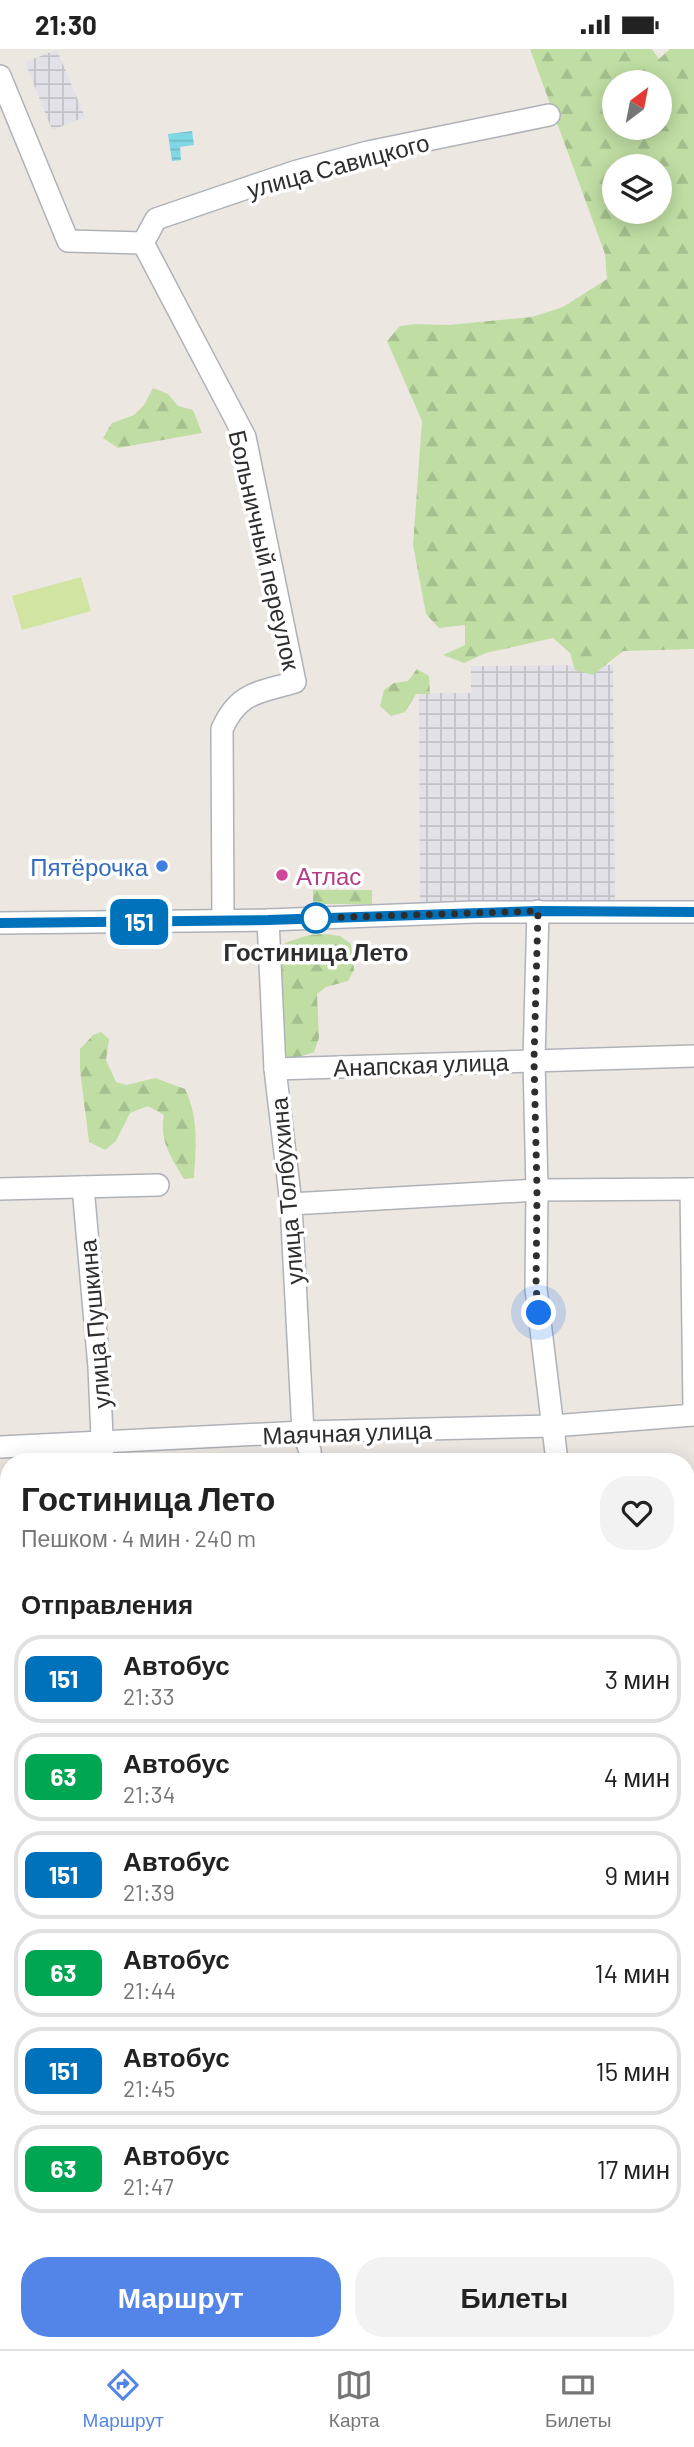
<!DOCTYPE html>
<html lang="ru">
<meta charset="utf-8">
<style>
body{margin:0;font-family:Barlow,sans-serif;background:#f2f2f2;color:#222;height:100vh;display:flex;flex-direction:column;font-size:26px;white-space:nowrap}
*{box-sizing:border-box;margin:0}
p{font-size:23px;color:#767676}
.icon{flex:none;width:38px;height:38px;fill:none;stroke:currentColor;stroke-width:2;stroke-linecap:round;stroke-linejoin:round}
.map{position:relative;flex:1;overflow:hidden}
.drawer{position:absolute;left:0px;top:1404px;width:695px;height:898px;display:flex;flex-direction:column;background:#fff;border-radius:28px 28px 0 0;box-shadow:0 4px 18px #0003}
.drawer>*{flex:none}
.badge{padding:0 14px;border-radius:10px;font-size:24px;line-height:46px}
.needle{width:46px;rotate:32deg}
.buttons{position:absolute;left:602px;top:21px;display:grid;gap:14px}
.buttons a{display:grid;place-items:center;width:70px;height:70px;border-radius:50%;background:#fff;box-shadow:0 4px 18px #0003;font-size:35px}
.you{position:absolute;width:35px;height:35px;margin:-18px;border:5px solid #fff;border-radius:50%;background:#1a73e8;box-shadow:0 0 0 10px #1a73e833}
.map>.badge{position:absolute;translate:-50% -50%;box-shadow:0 0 0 4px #fff}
h2{padding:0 21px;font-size:26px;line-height:63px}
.round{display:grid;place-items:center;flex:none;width:74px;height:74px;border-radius:28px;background:#f2f2f2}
.head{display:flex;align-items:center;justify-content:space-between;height:119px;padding:0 21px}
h1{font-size:33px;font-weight:700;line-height:52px}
.button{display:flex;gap:14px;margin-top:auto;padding:14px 21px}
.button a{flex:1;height:80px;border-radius:28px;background:#5385e9;color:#fff;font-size:28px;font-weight:700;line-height:80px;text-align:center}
.button a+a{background:#f2f2f2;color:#222}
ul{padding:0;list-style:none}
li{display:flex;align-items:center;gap:21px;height:88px;margin:0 14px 10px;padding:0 7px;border:4px solid #e0e0e0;border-radius:28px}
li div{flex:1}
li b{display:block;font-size:26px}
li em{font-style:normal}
li .badge{min-width:77px;font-weight:700;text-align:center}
.status{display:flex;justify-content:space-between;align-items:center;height:49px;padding:0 35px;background:#fff;direction:ltr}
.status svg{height:19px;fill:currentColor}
.menu{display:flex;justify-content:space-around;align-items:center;height:98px;border-top:2px solid #e0e0e0;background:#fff;font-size:19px;color:#767676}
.menu a{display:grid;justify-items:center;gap:4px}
.menu .selected{color:#5385e9}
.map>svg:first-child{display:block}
</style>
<div class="status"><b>21:30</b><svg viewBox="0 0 49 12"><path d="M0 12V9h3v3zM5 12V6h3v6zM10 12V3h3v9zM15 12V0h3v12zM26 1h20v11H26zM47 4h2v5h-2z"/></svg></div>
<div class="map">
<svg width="694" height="2300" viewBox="0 0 694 2300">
<defs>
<pattern id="industrial-grid" width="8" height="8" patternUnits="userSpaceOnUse" patternTransform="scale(1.75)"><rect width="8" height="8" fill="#e2e1e7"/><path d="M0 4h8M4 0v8" fill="none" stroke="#c2c1c6"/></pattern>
<pattern id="forest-firs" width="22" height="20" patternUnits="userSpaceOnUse" patternTransform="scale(1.75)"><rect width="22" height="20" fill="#c0dea4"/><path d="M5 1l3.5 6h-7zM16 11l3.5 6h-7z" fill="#a5bf8e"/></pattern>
<pattern id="cemetery-stones" width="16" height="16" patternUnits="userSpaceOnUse" patternTransform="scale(1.75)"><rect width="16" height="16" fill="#ccd6bb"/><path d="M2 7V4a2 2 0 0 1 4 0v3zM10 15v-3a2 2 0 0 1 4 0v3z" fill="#b0b8a1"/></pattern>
<pattern id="water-rules" width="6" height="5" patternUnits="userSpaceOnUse" patternTransform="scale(1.75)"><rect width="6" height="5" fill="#80d8e4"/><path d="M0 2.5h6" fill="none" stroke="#6fbac4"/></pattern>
</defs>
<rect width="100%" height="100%" fill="#ede7e2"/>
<g fill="url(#industrial-grid)">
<polygon points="57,1 85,68 52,81 25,13"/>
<polygon points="613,616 615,857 420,858 419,644 471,644 471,617"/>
</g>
<g fill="url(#forest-firs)" fill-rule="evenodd">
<path d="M530 0H652L659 10 670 0H694V600L623 602 593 626 575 621 570 604 553 589 486 604 464 614 443 606 465 596V576L439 579 426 565 413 496 422 372 387 292 400 277 416 275 448 276 532 268 563 258 607 230 605 205ZM614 33H660V79H614ZM614 117H660V163H614Z"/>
<polygon points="153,339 168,345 178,357 193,361 202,384 118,399 103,389 112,374 134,366 144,356"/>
<polygon points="417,620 429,627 430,645 416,645 405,663 391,667 380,657 384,641 394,634 408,632"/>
<rect x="313" y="841" width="59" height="14"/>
<polygon points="326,885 340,887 351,895 354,921 348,932 326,938 317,945 319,989 314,1003 293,1010 285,1007 277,916 285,894 309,886"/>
<path d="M101 983 109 990 106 1011 116 1033 127 1036 155 1029 185 1040C199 1069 196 1097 194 1129L184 1130C171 1108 159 1092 164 1066L148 1057 130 1064 116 1092 105 1101 89 1093 80 1021V1000L93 986Z"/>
</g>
<g fill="url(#cemetery-stones)">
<polygon points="694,1800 694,2300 604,2300 603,2293 686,2292 686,1802"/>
<polygon points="235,2293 235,2292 517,2293 488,2300 237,2300"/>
</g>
<polygon fill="#d1e4a1" points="81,528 91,562 22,581 12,547"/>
<polygon fill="url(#water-rules)" points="192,82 194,96 180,98 181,111 172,112 168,85"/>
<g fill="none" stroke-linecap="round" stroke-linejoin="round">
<defs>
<g id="minor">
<polyline points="0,27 68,192 143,194"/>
<path d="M143 194 245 388 295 633C259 644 239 642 222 680L223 871"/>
<polyline points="143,194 156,170 294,123 368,103 549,66"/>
<polyline points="538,862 534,1011 537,1141 536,1240 557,1412"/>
<polyline points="268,871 275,1020 291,1155 303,1383 310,1402 311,1412"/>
<polyline points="0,874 268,871 475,863 694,863"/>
<polyline points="275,1020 694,1007"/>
<polyline points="83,1138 99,1318 103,1412"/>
<polyline points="0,1140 158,1136"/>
<polyline points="691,1140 694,1358"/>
<polyline points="291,1155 537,1141 694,1140"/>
<polyline points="0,1398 303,1383 553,1377 694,1366"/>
<polyline points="686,1526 694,1526"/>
<polyline points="0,2003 9,2003"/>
<polyline points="193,2292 196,2300"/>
<polyline points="162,2300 168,2292"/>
</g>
</defs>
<use href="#minor" stroke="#aeb2b8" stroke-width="24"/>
<use href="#minor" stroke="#fff" stroke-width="21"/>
</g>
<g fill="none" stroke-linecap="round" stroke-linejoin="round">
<defs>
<polyline id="line" points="0,874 268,871 538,862 694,863"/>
</defs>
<use href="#line" stroke="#fff" stroke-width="16"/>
<use href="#line" stroke="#0072bc" stroke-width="10"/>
<polyline stroke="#2e2e2e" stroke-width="7" stroke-dasharray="0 12.6" points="316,869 538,862 534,1011 537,1141 536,1240 539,1264"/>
</g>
<circle fill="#3f7fe0" stroke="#fff" stroke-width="2.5" cx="162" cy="817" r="7"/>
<circle fill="#d1479c" stroke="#fff" stroke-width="2.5" cx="282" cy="826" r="7"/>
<circle fill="#fff" stroke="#0072bc" stroke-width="3.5" cx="316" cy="869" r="14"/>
<g text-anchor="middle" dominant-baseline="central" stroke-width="7" stroke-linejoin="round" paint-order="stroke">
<g font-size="24" fill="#2e2e2e" stroke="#fff">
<text transform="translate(338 116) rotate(-15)">улица Савицкого</text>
<text transform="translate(265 501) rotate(77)">Больничный переулок</text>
<text transform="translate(421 1015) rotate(-2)">Анапская улица</text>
<text transform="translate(286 1142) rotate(-95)">улица Толбухина</text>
<text transform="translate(94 1275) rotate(-95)">улица Пушкина</text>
<text transform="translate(347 1383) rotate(-2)">Маячная улица</text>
</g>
<g font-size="24" fill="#366cbe" stroke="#fff" text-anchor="end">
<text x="148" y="817">Пятёрочка</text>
</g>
<g font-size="24" fill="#b23c85" stroke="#fff" text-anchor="start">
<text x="296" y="826">Атлас</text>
</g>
<g font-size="24" font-weight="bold" fill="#2e2e2e" stroke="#fff">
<text x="316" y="902">Гостиница Лето</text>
</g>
</g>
</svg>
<div class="buttons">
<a><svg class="needle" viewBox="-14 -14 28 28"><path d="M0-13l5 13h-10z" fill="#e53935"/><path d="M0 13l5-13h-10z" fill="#767676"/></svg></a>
<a><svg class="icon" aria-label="layers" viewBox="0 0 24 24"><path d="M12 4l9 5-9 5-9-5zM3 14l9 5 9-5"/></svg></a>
</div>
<div class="you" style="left:539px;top:1264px"></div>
<b class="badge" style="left:139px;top:873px;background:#0072bc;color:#fff">151</b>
<section class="drawer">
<div class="head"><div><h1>Гостиница Лето</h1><p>Пешком · 4 мин · 240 m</p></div><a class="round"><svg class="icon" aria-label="heart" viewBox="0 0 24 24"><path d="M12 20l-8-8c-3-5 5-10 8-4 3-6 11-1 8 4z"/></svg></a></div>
<h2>Отправления</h2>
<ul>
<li><span class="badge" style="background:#0072bc;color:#fff">151</span><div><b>Автобус</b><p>21:33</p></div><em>3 мин</em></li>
<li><span class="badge" style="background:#00a651;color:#fff">63</span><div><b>Автобус</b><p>21:34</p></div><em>4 мин</em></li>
<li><span class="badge" style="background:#0072bc;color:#fff">151</span><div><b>Автобус</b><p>21:39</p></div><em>9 мин</em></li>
<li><span class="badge" style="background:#00a651;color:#fff">63</span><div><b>Автобус</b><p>21:44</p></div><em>14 мин</em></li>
<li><span class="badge" style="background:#0072bc;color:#fff">151</span><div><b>Автобус</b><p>21:45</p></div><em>15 мин</em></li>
<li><span class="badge" style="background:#00a651;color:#fff">63</span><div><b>Автобус</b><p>21:47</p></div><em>17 мин</em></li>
</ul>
<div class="button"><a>Маршрут</a><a>Билеты</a></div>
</section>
</div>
<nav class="menu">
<a class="selected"><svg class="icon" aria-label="directions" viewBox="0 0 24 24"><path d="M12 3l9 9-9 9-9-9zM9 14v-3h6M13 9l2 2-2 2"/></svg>Маршрут</a>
<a><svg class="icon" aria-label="map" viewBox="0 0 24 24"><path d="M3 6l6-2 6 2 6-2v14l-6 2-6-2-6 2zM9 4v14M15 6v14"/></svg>Карта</a>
<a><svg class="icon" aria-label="tickets" viewBox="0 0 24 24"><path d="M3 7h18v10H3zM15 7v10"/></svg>Билеты</a>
</nav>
